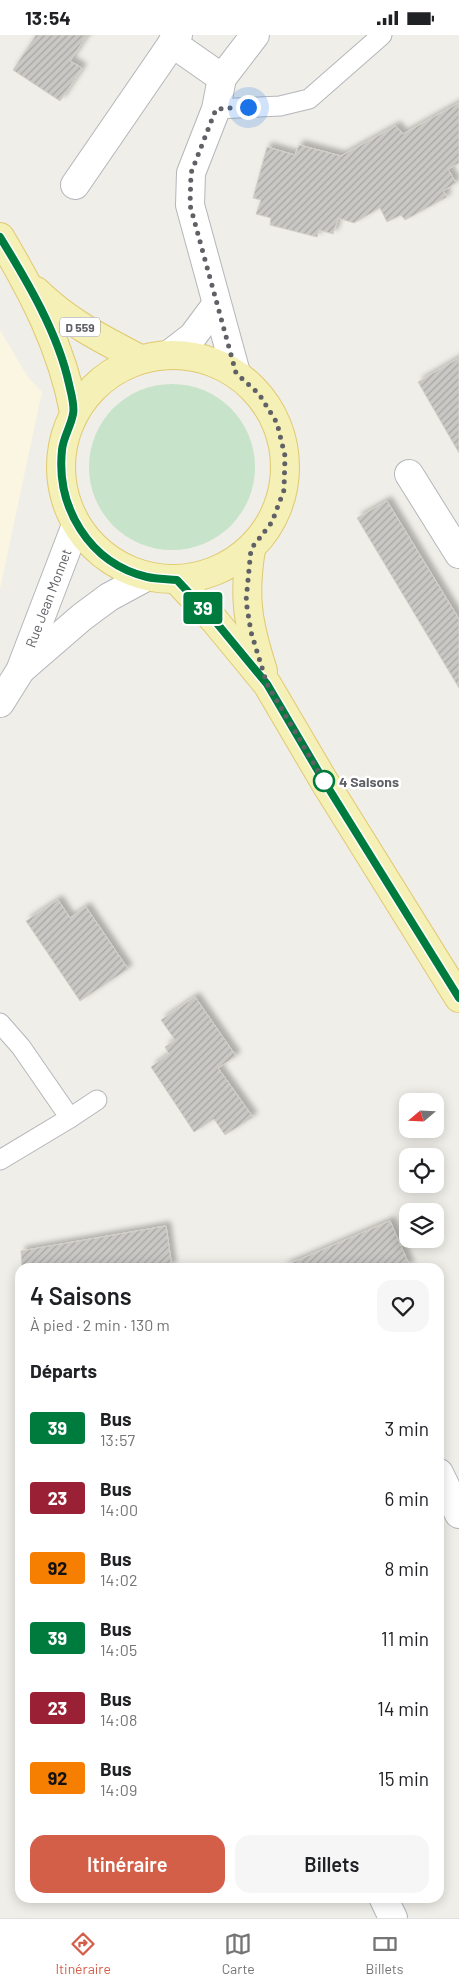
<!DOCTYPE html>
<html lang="fr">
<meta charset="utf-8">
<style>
body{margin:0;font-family:Barlow,sans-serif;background:#f6f6f6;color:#202124;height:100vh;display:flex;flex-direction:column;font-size:19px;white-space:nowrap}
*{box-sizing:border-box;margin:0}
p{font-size:16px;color:#757577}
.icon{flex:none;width:28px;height:28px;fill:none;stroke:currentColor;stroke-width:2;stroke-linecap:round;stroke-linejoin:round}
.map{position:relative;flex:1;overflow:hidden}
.sheet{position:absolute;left:15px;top:1228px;width:429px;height:640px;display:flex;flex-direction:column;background:#fff;border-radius:15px;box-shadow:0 2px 12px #0003}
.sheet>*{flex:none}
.badge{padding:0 10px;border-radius:4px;font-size:18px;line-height:32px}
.needle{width:32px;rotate:251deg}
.fabs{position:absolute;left:399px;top:1058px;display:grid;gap:10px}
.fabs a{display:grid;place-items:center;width:45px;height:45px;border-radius:10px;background:#fff;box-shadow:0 2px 12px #0003;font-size:25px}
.you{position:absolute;width:25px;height:25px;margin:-12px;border:4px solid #fff;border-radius:50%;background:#1a73e8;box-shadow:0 0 0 8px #1a73e833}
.map>.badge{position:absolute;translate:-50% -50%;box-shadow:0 0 0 2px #fff}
h2{padding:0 15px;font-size:19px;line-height:45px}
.round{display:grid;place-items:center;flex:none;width:52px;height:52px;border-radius:15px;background:#f6f6f6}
.summary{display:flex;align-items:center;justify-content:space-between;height:85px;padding:0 15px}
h1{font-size:24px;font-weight:600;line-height:38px}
.primary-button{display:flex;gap:10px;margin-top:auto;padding:10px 15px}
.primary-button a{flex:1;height:58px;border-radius:15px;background:#d45f49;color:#fff;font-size:20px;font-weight:600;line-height:58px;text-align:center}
.primary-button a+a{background:#f6f6f6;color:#202124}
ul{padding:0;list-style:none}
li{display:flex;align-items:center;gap:15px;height:70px;padding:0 15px}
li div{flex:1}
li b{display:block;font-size:19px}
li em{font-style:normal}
li .badge{min-width:55px;font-weight:700;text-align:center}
.status{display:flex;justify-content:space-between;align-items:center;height:35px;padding:0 25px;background:#fff;direction:ltr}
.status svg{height:14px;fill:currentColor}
.tabs{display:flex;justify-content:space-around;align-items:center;height:70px;border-top:1px solid #e0e0e0;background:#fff;font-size:14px;color:#757577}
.tabs a{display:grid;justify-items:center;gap:2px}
.tabs .selected{color:#d45f49}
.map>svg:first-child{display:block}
</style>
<div class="status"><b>13:54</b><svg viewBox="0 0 49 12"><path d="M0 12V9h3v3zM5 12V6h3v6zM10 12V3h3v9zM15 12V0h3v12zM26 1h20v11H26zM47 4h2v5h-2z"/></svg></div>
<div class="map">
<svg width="459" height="1883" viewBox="0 0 459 1883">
<defs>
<pattern id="building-hatch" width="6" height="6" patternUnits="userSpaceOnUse" patternTransform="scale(1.25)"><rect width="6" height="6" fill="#cac8c4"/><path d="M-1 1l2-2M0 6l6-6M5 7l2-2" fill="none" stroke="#a7a6a3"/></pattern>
<filter id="shadow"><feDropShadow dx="4.5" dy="-4.5" stdDeviation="2.5" flood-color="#0004"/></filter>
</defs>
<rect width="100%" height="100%" fill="#efeee8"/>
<polygon fill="#faf6e1" points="0,295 28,342 42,357 0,554"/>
<circle fill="#c7e3ca" cx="172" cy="432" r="83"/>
<g fill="url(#building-hatch)" stroke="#d3d0c6" filter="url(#shadow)">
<polygon points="36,0 87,0 70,26 82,33 60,66 13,35"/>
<polygon points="459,68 459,128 448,134 456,148 443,156 447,162 405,185 401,180 387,187 380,173 354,188 338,183 333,199 319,195 317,202 270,190 271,183 256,179 261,165 253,163 267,112 295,120 299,110 341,121 396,91 403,99"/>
<polygon points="459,323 459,418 418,347"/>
<polygon points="387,466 459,584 459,653 357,483"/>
<polygon points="58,865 70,883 86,872 128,934 80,966 26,886"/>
<polygon points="195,962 236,1021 218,1033 253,1082 225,1100 214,1084 194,1097 151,1032 169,1019 165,1012 175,1005 161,985"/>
<polygon points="390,1186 410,1232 282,1232"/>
<polygon points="166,1191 172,1232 22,1232 21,1216"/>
</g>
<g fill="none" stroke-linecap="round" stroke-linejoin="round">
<defs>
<g id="service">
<polyline points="216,74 280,71 309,64 382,0"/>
<polyline points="0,988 21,1012 70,1083 0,1125"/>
<polyline points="70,1083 97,1065"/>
</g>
<g id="minor">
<polyline points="172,8 222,43"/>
<polyline points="75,150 178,0"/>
<polyline points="171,318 193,301 216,270"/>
<polyline points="236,338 190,170 191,138 216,74 222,43 255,0"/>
<polyline points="409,439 459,519"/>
<polyline points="23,633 82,582 109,562 146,542"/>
<polyline points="0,668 20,636 76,490"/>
<polyline points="439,1438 459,1479"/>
<polyline points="383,1862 393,1883"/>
</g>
<g id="primary">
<path d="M0 202C33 257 62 313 74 377"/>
<path d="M36 256C69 288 100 303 140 324"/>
<circle cx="173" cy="432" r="112"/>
<path d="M251 514C243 563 248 589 263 636"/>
<polyline points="177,545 215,586 267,649 324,746 459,963"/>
</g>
</defs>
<use href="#service" stroke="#b4b6ba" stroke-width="21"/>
<use href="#minor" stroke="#b4b6ba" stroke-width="30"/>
<use href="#primary" stroke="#e0c970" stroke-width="30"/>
<use href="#service" stroke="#fff" stroke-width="19"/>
<use href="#minor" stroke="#fff" stroke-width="28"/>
<use href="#primary" stroke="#f5f0b6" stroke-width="28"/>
</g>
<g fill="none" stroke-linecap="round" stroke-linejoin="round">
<defs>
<path id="line" d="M0 202C27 246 58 298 69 349 71 358 75 371 73 379 71 391 63 403 62 415 56 472 89 528 147 542 156 544 167 544 177 545L215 586 267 649 324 746 459 963"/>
</defs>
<use href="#line" stroke="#fff" stroke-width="11"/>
<use href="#line" stroke="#007b3e" stroke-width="8"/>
<polyline stroke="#5f6166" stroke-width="5" stroke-dasharray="0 9" points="248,72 216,74 191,138 190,170 236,338 259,359 277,388 285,421 284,455 272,487 251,514 246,566 251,597 267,649 324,746"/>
</g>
<circle fill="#fff" stroke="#007b3e" stroke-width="2.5" cx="324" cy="746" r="10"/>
<g text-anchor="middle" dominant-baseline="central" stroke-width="5" stroke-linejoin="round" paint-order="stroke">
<rect fill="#fff" stroke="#8f9094" stroke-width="1" x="60" y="282.5" width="40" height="19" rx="4"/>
<g font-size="12" font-weight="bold" fill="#5f6166">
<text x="80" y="292">D 559</text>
</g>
<g font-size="14" fill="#5f6166" stroke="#fff">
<text transform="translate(48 563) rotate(-69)">Rue Jean Monnet</text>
</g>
<g font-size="14" font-weight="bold" fill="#5f6166" stroke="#fff" text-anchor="start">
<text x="339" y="746">4 Saisons</text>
</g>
</g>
</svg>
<div class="fabs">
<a><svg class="needle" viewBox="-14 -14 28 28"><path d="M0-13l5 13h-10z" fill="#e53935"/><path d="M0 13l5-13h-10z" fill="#757577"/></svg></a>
<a><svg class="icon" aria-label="locate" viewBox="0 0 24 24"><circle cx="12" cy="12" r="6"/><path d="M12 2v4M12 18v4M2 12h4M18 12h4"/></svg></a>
<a><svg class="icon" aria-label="layers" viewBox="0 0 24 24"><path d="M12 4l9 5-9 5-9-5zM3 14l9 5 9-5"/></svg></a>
</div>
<div class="you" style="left:248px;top:72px"></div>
<b class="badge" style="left:203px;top:573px;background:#007b3e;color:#fff">39</b>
<section class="sheet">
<div class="summary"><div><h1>4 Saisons</h1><p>À pied · 2 min · 130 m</p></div><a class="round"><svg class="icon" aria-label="heart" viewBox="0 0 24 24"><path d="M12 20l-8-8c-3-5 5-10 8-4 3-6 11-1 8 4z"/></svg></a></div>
<h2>Départs</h2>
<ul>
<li><span class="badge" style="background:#007b3e;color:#fff">39</span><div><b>Bus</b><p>13:57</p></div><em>3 min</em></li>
<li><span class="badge" style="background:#992035;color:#fff">23</span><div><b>Bus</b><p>14:00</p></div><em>6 min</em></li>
<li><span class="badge" style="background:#f67e00;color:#111">92</span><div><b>Bus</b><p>14:02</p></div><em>8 min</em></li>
<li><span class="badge" style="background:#007b3e;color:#fff">39</span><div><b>Bus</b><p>14:05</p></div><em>11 min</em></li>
<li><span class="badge" style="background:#992035;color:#fff">23</span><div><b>Bus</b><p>14:08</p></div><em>14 min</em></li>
<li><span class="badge" style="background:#f67e00;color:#111">92</span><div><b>Bus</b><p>14:09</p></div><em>15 min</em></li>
</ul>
<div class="primary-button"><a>Itinéraire</a><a>Billets</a></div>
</section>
</div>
<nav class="tabs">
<a class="selected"><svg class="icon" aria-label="directions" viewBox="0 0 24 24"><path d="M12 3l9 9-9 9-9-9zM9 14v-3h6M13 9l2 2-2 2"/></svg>Itinéraire</a>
<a><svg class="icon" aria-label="map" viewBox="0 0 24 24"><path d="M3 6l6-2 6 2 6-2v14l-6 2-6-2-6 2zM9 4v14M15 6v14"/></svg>Carte</a>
<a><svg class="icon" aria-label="tickets" viewBox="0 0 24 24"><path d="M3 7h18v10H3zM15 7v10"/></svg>Billets</a>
</nav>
